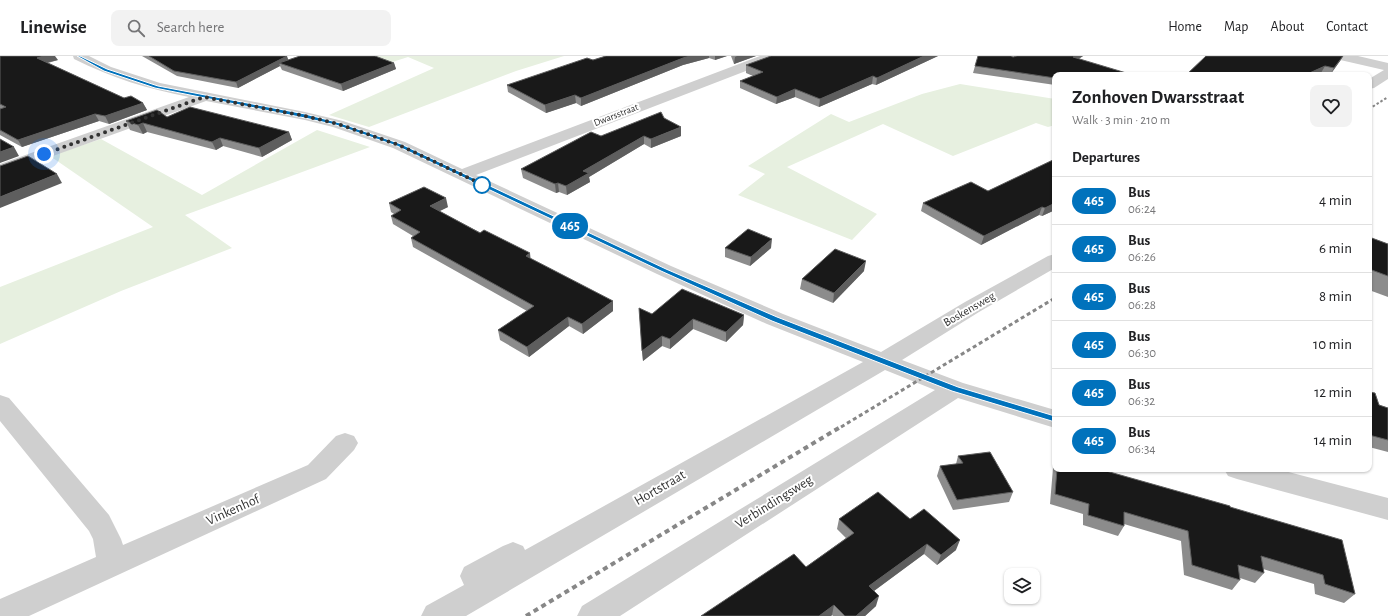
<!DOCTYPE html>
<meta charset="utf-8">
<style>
body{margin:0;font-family:"Alegreya Sans",sans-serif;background:#f2f2f2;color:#202124;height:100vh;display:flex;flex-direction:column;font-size:15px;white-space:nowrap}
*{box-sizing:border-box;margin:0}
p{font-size:13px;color:#757577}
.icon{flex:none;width:22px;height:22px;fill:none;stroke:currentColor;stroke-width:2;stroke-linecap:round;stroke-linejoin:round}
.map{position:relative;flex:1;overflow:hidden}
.side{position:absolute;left:1052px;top:16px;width:320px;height:400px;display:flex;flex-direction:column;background:#fff;border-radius:8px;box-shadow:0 1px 3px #0004}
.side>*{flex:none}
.badge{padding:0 8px;border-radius:13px;font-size:14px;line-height:26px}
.fabs{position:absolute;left:1004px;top:512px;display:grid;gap:8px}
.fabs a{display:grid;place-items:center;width:36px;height:36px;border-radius:8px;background:#fff;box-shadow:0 1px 3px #0004;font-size:20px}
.you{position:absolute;width:20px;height:20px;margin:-10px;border:3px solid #fff;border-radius:50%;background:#1a73e8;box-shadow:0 0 0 6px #1a73e833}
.map>.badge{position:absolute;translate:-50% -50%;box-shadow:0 0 0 2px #fff}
h2{padding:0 20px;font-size:15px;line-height:36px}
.round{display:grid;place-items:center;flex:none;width:42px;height:42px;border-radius:8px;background:#f2f2f2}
.headline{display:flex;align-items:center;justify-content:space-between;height:68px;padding:0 20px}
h1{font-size:19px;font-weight:600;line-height:30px}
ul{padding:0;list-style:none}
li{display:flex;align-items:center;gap:12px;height:48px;padding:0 20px;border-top:1px solid #e0e0e0}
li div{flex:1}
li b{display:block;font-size:15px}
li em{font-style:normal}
li .badge{min-width:44px;font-weight:700;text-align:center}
header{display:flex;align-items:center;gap:24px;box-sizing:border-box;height:56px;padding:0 20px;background:#fff;border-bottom:1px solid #e0e0e0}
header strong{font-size:19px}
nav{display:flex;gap:22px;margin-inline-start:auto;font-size:14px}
.search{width:280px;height:36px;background:#f2f2f2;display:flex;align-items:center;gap:10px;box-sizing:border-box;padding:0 14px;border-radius:8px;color:#757577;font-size:15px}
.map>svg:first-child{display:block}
</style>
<header>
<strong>Linewise</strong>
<div class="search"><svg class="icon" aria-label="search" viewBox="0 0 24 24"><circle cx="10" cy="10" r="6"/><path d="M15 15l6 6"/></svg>Search here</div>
<nav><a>Home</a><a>Map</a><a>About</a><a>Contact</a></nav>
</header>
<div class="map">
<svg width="1388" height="560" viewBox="0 0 1388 560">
<rect width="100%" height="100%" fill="#fff"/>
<g fill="#e7f0e0">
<polygon points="373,0 564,0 516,15 369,71 329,59 434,12 408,1 383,9"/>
<polygon points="960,28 1055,43 1055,69 1048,71 1036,67 953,100 883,68 787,111 877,158 852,184 738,139 765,118 748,110 831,58 849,66 922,38"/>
<polygon points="317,74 370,91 185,159 232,192 121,235 0,288 0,231 153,171 50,100 101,83 202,139"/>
</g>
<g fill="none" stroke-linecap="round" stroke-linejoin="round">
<g fill="#cfcfcf" fill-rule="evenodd">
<path d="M73 0H89L111 11 160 27 305 56 343 65 405 86 462 113 760 0H778L777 3 476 119 671 210 783 258 881 296 965 246 1048 200 1055 198V212L979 256 902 304 963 327 1055 354V372L958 342 620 560H577L582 550 935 334 885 314 466 560H421L426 550 464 529 460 520 464 511 503 490 513 486 523 490 525 494 863 306 767 268 657 218 393 92 333 71 305 64 206 45 0 119V108L189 41C148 33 112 22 74 3Z"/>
<polygon points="1335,0 1358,0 1388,7 1388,23 1374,32 1369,33 1369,23 1384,14 1336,3"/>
<polygon points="0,339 9,342 109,459 121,483 123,489 308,409 336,380 345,377 354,380 358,387 354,394 326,423 29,560 0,560 0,543 96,501 93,483 89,475 0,365"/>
<polygon points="1224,413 1277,413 1388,442 1388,464 1237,423 1228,420"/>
</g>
<polyline stroke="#878787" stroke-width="2" stroke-dasharray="2.5 2" stroke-linecap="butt" points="1369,53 1388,41"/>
<polyline stroke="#878787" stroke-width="3" stroke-dasharray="4 3" stroke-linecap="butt" points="841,371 1055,242"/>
<polyline stroke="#878787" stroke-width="4" stroke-dasharray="5 4" stroke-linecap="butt" points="526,560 842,370"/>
</g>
<g fill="#8c8c8c">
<polygon points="0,0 58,4 48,7 124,42 143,47 147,54 109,68 99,65 22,91 0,79"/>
<polygon points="142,0 286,0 288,4 394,7 396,13 343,35 282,14 280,10 238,32 177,20"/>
<polygon points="606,0 727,0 715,4 709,2 683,9 581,50 576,47 546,57 508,36 507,29"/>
<polygon points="731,0 756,0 734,8"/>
<polygon points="771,0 938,0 876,29 872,28 819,51 795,41 776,48 740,32 740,25 753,20 746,17 746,9"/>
<polygon points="1017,0 1083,0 1055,19 1055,29 973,17 975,10"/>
<polygon points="1343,0 1340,5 1330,19 1321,17 1186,19"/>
<polygon points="167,61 289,76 292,84 262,101 223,90 216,94 147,76 143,78 130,74 126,65"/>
<polygon points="601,80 681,80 651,92 644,88 589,121 590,126 567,139 559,136 556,137 523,122 521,113"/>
<polygon points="1055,103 1055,154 1042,160 1039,159 981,189 921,155 923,147 988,135"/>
<polygon points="389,147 448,151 439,155 531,203 613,255 583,278 569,270 529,301 500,284 498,274 527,255 413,191 411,182 413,180 393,168 391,160 394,158 391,156"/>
<polygon points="1369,181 1388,188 1388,241 1369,234"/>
<polygon points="725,192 771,192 750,210 725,201"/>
<polygon points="864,215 833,247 800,233 802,223"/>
<polygon points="639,252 652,258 744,259 743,269 726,286 693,273 670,293 662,290 643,305"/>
<polygon points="1369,336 1379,349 1388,352 1388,396 1369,391"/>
<polygon points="958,400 1013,436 1009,446 953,454 937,420 940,410 956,408"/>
<polygon points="1055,408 1055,413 1099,413 1230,451 1355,538 1344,547 1315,538 1314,528 1263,513 1264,517 1255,527 1240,522 1240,524 1232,534 1184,519 1181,485 1124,468 1124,470 1118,480 1083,469 1083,458 1050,448 1053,412"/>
<polygon points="839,463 910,463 956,494 937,509 924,498 874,535 876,550 865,560 833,560 832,559 831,560 701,560 806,511 846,482 837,473"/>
</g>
<g fill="#5e5e5e">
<polygon points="44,0 55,0 58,4 41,8 37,2"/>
<polygon points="287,0 289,6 279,7 280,10 238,32 236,26"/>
<polygon points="690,0 709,0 709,2 683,9 581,50 581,42 683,2"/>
<polygon points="715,0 727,0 715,4"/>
<polygon points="737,0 756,0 734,8 735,1"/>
<polygon points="924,0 938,0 876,29 877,22"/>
<polygon points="1075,0 1083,0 1071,8 1073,1"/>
<polygon points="1343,0 1340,5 1330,19 1334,12"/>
<polygon points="394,7 396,13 343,35 341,28"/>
<polygon points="1325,10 1321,17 1316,19 1305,19"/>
<polygon points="873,20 872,28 819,51 820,43"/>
<polygon points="795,33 795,41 776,48 777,41"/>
<polygon points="575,39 576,47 546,57 545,49"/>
<polygon points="143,47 147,54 109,68 105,60"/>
<polygon points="95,58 99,65 22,91 18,84"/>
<polygon points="143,67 147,76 143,78 138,69"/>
<polygon points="681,71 681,80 651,92 651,83"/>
<polygon points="289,76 292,84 262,101 259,92"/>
<polygon points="644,80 644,88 589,121 590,126 567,139 566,130 583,115"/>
<polygon points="220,82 223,90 216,94 212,86"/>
<polygon points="14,91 19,100 0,107 0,96"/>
<polygon points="57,118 62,127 0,152 0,141"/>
<polygon points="558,127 559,136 556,137 555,128"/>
<polygon points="446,142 448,151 432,159 430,150"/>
<polygon points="1055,147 1055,154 1042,160 1045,152"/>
<polygon points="1042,151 1039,159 981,189 984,180"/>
<polygon points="772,183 771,192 750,210 751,201"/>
<polygon points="530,197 531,207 526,200"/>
<polygon points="866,205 864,215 833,247 834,237"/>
<polygon points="613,245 613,255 583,278 582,268"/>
<polygon points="744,259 743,269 726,286 726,276"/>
<polygon points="568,261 569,270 529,301 527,291"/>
<polygon points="693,263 693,273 670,293 670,283"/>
<polygon points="662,280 662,290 643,305 642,295"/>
<polygon points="960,484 956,494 937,509 941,499"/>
<polygon points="927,488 924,498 867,540 869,530"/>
<polygon points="879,540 876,550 865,560 856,560"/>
<polygon points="834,549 832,559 831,560 819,560"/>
</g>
<g fill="#191919" stroke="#5e5e5e">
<polygon points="0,0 44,0 37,2 124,42 131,40 143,47 105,60 95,58 18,84 0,74 0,53 6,51 0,48"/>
<polygon points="149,0 287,0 236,26 174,15"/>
<polygon points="300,0 375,0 394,7 341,28 279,7"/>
<polygon points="606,0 690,0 683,2 581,42 575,39 545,49 507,29 587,2 593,4"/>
<polygon points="771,0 924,0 877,22 873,20 820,43 795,33 777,41 740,25 763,16 746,9"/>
<polygon points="978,0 1011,0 1013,1 1017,0 1075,0 1073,1 1133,19 1055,19 1055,22 975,10"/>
<polygon points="1206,0 1343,0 1334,12 1325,10 1305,19 1186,19"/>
<polygon points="1156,17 1164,19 1152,19"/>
<polygon points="190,51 289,76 259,92 220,82 212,86 143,67 138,69 126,65 157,54 167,61"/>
<polygon points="661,56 664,62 681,71 651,83 644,80 583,115 589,117 566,130 558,127 555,128 521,113 591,76 601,80"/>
<polygon points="0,83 14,91 0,96"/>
<polygon points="28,100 57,118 0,141 0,110"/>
<polygon points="1055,103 1055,147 1045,152 1042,151 984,180 923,147 971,126 988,135"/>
<polygon points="424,131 446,142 430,150 480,177 484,174 530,197 526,200 613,245 582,268 568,261 527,291 498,274 534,250 411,182 420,176 391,160 401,154 389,147"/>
<polygon points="748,173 772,183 751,201 725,192"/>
<polygon points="1369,181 1388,188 1388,220 1369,213"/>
<polygon points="835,193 866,205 834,237 802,223"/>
<polygon points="682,233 744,259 726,276 693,263 670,283 662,280 642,295 639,252 652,258"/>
<polygon points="1369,336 1375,337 1379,349 1388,352 1388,384 1369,379"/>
<polygon points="990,396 1013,436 957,444 940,410 963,407 958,400"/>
<polygon points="1057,413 1099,413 1230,450 1230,451 1342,484 1355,538 1325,528 1323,519 1261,500 1264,517 1238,509 1240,524 1192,509 1188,475 1124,456 1124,470 1088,459 1089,448 1055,438"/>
<polygon points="878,436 910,463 924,453 960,484 941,499 927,488 869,530 879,540 856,560 845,560 834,549 819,560 701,560 794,498 806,511 854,477 839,463"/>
</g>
<polygon fill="#0072bc" stroke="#fff" points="77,0 80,0 107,13 158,30 305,58 340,67 401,88 666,213 777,261 958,331 1058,361 1059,363 1055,366 952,335 772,265 661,215 397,90 336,69 305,62 155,32 104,15"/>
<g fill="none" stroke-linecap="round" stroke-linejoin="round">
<polyline stroke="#323232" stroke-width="4" stroke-dasharray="0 7.2" points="44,98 204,41 305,60 338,68 399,89 488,131 482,129"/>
</g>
<circle fill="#fff" stroke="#0072bc" stroke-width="2" cx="482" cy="129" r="8"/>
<g text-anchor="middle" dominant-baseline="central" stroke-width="4" stroke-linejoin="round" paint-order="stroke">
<g font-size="10" fill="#323232" stroke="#fff">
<text transform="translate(616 59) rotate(-21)">Dwarsstraat</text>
</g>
<g font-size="12" fill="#323232" stroke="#fff">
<text transform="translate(969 253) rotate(-30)">Boskensweg</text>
</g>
<g font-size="14" fill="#323232" stroke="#fff">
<text transform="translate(660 432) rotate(-30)">Hortstraat</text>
<text transform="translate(774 446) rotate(-32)">Verbindingsweg</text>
<text transform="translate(233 454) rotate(-24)">Vinkenhof</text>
</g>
</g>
</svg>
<div class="fabs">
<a><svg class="icon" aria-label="layers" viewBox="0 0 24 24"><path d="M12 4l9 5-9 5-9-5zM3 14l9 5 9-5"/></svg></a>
</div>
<div class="you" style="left:44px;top:98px"></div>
<b class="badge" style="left:570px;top:170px;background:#0072bc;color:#fff">465</b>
<section class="side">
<div class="headline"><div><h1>Zonhoven Dwarsstraat</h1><p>Walk · 3 min · 210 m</p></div><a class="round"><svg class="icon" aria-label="heart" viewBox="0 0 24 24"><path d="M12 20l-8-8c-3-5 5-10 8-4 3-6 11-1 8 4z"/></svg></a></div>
<h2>Departures</h2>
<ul>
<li><span class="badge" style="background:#0072bc;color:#fff">465</span><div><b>Bus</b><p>06:24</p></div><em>4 min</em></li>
<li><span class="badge" style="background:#0072bc;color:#fff">465</span><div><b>Bus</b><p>06:26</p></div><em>6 min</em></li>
<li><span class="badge" style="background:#0072bc;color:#fff">465</span><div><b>Bus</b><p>06:28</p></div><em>8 min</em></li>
<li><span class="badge" style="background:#0072bc;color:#fff">465</span><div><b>Bus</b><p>06:30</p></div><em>10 min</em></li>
<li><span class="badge" style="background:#0072bc;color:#fff">465</span><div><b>Bus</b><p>06:32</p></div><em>12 min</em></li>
<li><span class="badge" style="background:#0072bc;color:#fff">465</span><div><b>Bus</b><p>06:34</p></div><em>14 min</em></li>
</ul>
</section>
</div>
